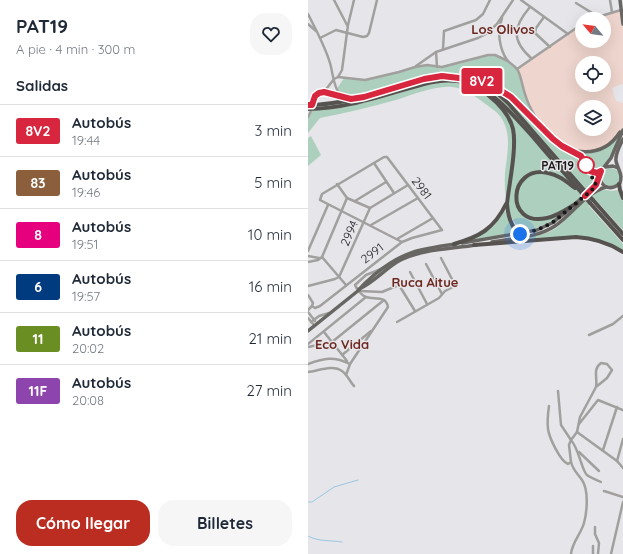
<!DOCTYPE html>
<html lang="es">
<meta charset="utf-8">
<style>
body{margin:0;font-family:Quicksand,sans-serif;background:#f6f6f7;color:#1f2937;height:100vh;display:flex;flex-direction:column;font-size:15px;white-space:nowrap}
*{box-sizing:border-box;margin:0}
p{font-size:13px;color:#747a83}
.icon{flex:none;width:22px;height:22px;fill:none;stroke:currentColor;stroke-width:2;stroke-linecap:round;stroke-linejoin:round}
.map{position:relative;flex:1;overflow:hidden}
.panel{display:flex;flex-direction:column;background:#fff;width:308px}
.panel>*{flex:none}
.badge{padding:0 8px;border-radius:3px;font-size:14px;line-height:26px}
.needle{width:26px;rotate:299deg}
.tools{position:absolute;left:267px;top:12px;display:grid;gap:8px}
.tools a{display:grid;place-items:center;width:36px;height:36px;border-radius:50%;background:#fff;box-shadow:0 4px 16px #0002;font-size:20px}
.you{position:absolute;width:20px;height:20px;margin:-10px;border:3px solid #fff;border-radius:50%;background:#1a73e8;box-shadow:0 0 0 6px #1a73e833}
.map>.badge{position:absolute;translate:-50% -50%;box-shadow:0 0 0 2px #fff}
h2{padding:0 16px;font-size:15px;line-height:36px}
.round{display:grid;place-items:center;flex:none;width:42px;height:42px;border-radius:16px;background:#f6f6f7}
.head{display:flex;align-items:center;justify-content:space-between;height:68px;padding:0 16px}
h1{font-size:19px;font-weight:800;line-height:30px}
.primary-button{display:flex;gap:8px;margin-top:auto;padding:8px 16px}
.primary-button a{flex:1;height:46px;border-radius:16px;background:#ba2d20;color:#fff;font-size:16px;font-weight:800;line-height:46px;text-align:center}
.primary-button a+a{background:#f6f6f7;color:#1f2937}
ul{padding:0;list-style:none}
li{display:flex;align-items:center;gap:12px;height:52px;padding:0 16px;border-top:1px solid #e0e1e3}
li div{flex:1}
li b{display:block;font-size:15px}
li em{font-style:normal}
li .badge{min-width:44px;font-weight:700;text-align:center}
main{display:flex;flex:1;min-height:0}
.map>svg:first-child{display:block}
</style>
<main>
<section class="panel">
<div class="head"><div><h1>PAT19</h1><p>A pie · 4 min · 300 m</p></div><a class="round"><svg class="icon" aria-label="heart" viewBox="0 0 24 24"><path d="M12 20l-8-8c-3-5 5-10 8-4 3-6 11-1 8 4z"/></svg></a></div>
<h2>Salidas</h2>
<ul>
<li><span class="badge" style="background:#d7263d;color:#fff">8V2</span><div><b>Autobús</b><p>19:44</p></div><em>3 min</em></li>
<li><span class="badge" style="background:#8b5e3c;color:#fff">83</span><div><b>Autobús</b><p>19:46</p></div><em>5 min</em></li>
<li><span class="badge" style="background:#e6007e;color:#fff">8</span><div><b>Autobús</b><p>19:51</p></div><em>10 min</em></li>
<li><span class="badge" style="background:#003b80;color:#fff">6</span><div><b>Autobús</b><p>19:57</p></div><em>16 min</em></li>
<li><span class="badge" style="background:#6b8e23;color:#fff">11</span><div><b>Autobús</b><p>20:02</p></div><em>21 min</em></li>
<li><span class="badge" style="background:#8e44ad;color:#fff">11F</span><div><b>Autobús</b><p>20:08</p></div><em>27 min</em></li>
</ul>
<div class="primary-button"><a>Cómo llegar</a><a>Billetes</a></div>
</section>
<div class="map">
<svg width="315" height="554" viewBox="0 0 315 554">
<rect width="100%" height="100%" fill="#e6e5e9"/>
<path fill="#eed5cd" fill-rule="evenodd" d="M313 10 315 24V85L314 84 304 88 308 101 315 103V127L309 136 293 149 269 152 254 146 234 129 218 99 209 69 274 24V41H296V19H283ZM274 63H296V85H274ZM274 107H296V129H274Z"/>
<g fill="#add0be">
<path d="M180 55 192 57 209 69 218 99 234 129 239 135 270 155 282 173 291 174 285 186 251 217 237 225 225 229H212C198 215 196 192 197 173 199 155 204 135 194 119 190 112 183 108 176 103 167 96 156 88 144 87 129 85 103 95 88 100 63 107 38 113 12 118L0 133V117L5 105 41 99 33 97 28 90 36 78 57 80 113 65 129 67Z"/>
<polygon points="311,135 302,158 291,171 284,171 271,153 290,151"/>
<polygon points="3,136 13,155 0,166 0,138"/>
<circle cx="303" cy="177" r="9"/>
<path d="M299 190 303 191 310 190 315 201V230L287 199 280 205 315 244V252L280 237 204 241C218 238 234 236 247 229 262 219 280 189 299 190Z"/>
<polygon points="197,210 201,222 208,232 164,240 185,227"/>
</g>
<g fill="none" stroke-linecap="round" stroke-linejoin="round">
<g stroke="#99c7e1" stroke-width="1">
<polyline points="0,502 4,502 26,487 50,480"/>
<path d="M0 536C11 542 22 540 34 542"/>
</g>
<g stroke="#a1a09e" stroke-width="2.5">
<polyline points="26,0 39,25"/>
<polyline points="213,0 260,34"/>
<polyline points="302,0 304,12"/>
<polyline points="268,3 289,16"/>
<path d="M222 7C205 27 203 40 223 58"/>
<path d="M0 14C8 30 17 46 22 63 25 73 25 86 32 95"/>
<polyline points="236,17 228,28 227,33 242,47"/>
<path d="M194 18C189 31 191 48 199 60 203 65 209 66 211 73 214 81 215 89 218 97 221 107 227 116 232 125"/>
<polyline points="283,19 313,10"/>
<polyline points="0,24 8,31"/>
<polyline points="12,38 28,30 55,37 59,36 61,33 69,0"/>
<polyline points="135,49 136,31 168,20 175,14 182,0"/>
<polyline points="128,52 129,67"/>
<polyline points="108,66 128,52 170,38 178,34 189,24 205,0"/>
<polyline points="209,69 274,24"/>
<polyline points="30,77 57,80 91,72 107,67 119,65 134,67 180,55 187,55 200,61"/>
<polyline points="16,92 26,79 30,77 34,70 40,25 46,0"/>
<polyline points="0,117 4,109"/>
<polyline points="66,163 86,193"/>
<polyline points="29,184 39,198 62,208"/>
<polyline points="47,201 78,182"/>
<polyline points="63,225 110,198"/>
<polyline points="89,239 125,218"/>
<polyline points="0,251 20,205"/>
<polyline points="0,256 11,258"/>
<polyline points="14,257 38,285"/>
<polyline points="0,262 10,260 14,257 39,198"/>
<polyline points="118,264 134,294"/>
<polyline points="102,272 119,304"/>
<polyline points="0,286 27,279 31,277 62,208 100,185"/>
<polyline points="52,291 74,292 91,285 107,311"/>
<polyline points="0,295 5,303 4,306"/>
<polyline points="0,310 4,306 7,308 12,306 94,242 104,238 134,230 79,157 76,157 14,194 12,200 94,242"/>
<polyline points="0,312 7,321"/>
<polyline points="0,318 7,326"/>
<polyline points="3,322 11,316 21,313"/>
<polyline points="89,322 131,298 137,291 145,287 146,283 133,258"/>
<polyline points="16,332 39,361"/>
<polyline points="281,335 305,324 315,316"/>
<polyline points="0,344 58,297"/>
<polyline points="0,347 24,342 76,300"/>
<polyline points="34,355 63,331"/>
<path d="M0 364C16 358 26 356 42 364"/>
<path d="M0 372C10 371 25 364 34 371 39 374 42 382 46 386"/>
<path d="M38 375 42 364 80 307C78 295 66 300 58 297 54 296 48 288 47 285L58 275 73 269"/>
<path d="M288 387C290 378 284 370 293 363L299 364 304 370 299 378 288 387 272 417 269 432 263 440C271 449 274 471 279 475 283 478 289 480 293 482"/>
<path d="M241 406C240 413 239 421 240 429 241 437 252 461 260 464L263 462 261 445 263 440 253 425 250 391"/>
<polyline points="271,424 290,400 315,410"/>
<polyline points="269,432 309,461 315,468"/>
<polyline points="295,450 309,407"/>
<polyline points="271,452 291,471"/>
<polyline points="309,461 315,439"/>
<path d="M263 462C265 470 269 473 274 480 281 490 279 512 276 523 273 534 264 542 263 554"/>
<polyline points="296,491 315,497"/>
<polyline points="287,527 287,534 291,543 290,554"/>
<polyline points="285,546 285,554"/>
<polyline points="303,554 315,502"/>
</g>
<g stroke="#686663" stroke-width="3.5">
<polyline points="312,0 315,24"/>
<polyline points="234,129 249,143 272,154 283,171 289,173 293,171"/>
<path d="M268 151C287 154 302 148 312 132"/>
<polyline points="297,167 305,166 310,168"/>
<path d="M292 178C294 188 304 191 312 183 315 174 310 170 308 161 307 154 312 145 315 139"/>
<polyline points="267,204 288,185 293,171 303,158 315,130"/>
<path d="M184 242C204 238 229 238 247 226 265 214 277 193 298 187"/>
<polyline points="154,243 229,230 244,223 261,210"/>
<path d="M51 289C65 283 76 270 89 262 111 249 143 249 168 245"/>
<path d="M0 331 51 290C55 284 61 280 66 275 95 251 112 249 148 244"/>
</g>
<g stroke="#55524f" stroke-width="4">
<polyline points="172,83 187,91 200,103 276,190"/>
<path d="M180 95C190 103 202 116 205 129 209 148 201 184 199 204 200 216 204 232 217 236"/>
<path d="M0 105C18 105 39 101 57 97 105 84 150 60 197 93 211 103 222 116 234 129"/>
<path d="M4 107C6 83 25 95 39 99"/>
<path d="M0 109C40 109 78 94 116 84 169 69 193 102 225 137 241 156 257 174 273 192"/>
<polyline points="311,184 312,190 315,198"/>
<path d="M267 188C259 182 251 175 240 173 200 164 196 228 239 218 250 216 259 209 269 203"/>
<polyline points="285,200 315,234"/>
<polyline points="282,203 315,240"/>
<path d="M146 244C171 237 186 229 198 204"/>
<path d="M166 245 268 237C285 238 301 243 315 252"/>
</g>
<g stroke="#55524f" stroke-width="4">
<polyline points="276,190 285,200"/>
<polyline points="273,192 282,203"/>
</g>
</g>
<g fill="none" stroke-linecap="round" stroke-linejoin="round">
<defs>
<polyline id="line" points="0,105 4,105 7,96 11,93 16,92 43,99 56,97 116,79 134,76 168,80 182,84 203,97 245,139 254,146 273,156 282,171 289,173 293,171 288,185 277,196"/>
</defs>
<use href="#line" stroke="#fff" stroke-width="9"/>
<use href="#line" stroke="#d7263d" stroke-width="6"/>
<polyline stroke="#19191b" stroke-width="4" stroke-dasharray="0 7.2" points="212,234 229,230 244,223 284,190 288,185 278,165"/>
</g>
<circle fill="#fff" stroke="#d7263d" stroke-width="2" cx="278" cy="165" r="8"/>
<g text-anchor="middle" dominant-baseline="central" stroke-width="3" stroke-linejoin="round" paint-order="stroke">
<g font-size="12" font-weight="bold" fill="#19191b" stroke="#e6e5e9" text-anchor="end">
<text x="266" y="165">PAT19</text>
</g>
<g font-size="12" fill="#19191b" stroke="#e6e5e9">
<text transform="translate(114 188) rotate(53)">2981</text>
<text transform="translate(41 233) rotate(-67)">2994</text>
<text transform="translate(64 253) rotate(-38)">2991</text>
</g>
<g font-size="13" font-weight="bold" fill="#6d2820" stroke="#e6e5e9">
<text x="195" y="29">Los Olivos</text>
<text x="117" y="282">Ruca Aitue</text>
<text x="34" y="344">Eco Vida</text>
</g>
</g>
</svg>
<div class="tools">
<a><svg class="needle" viewBox="-14 -14 28 28"><path d="M0-13l5 13h-10z" fill="#e53935"/><path d="M0 13l5-13h-10z" fill="#747a83"/></svg></a>
<a><svg class="icon" aria-label="locate" viewBox="0 0 24 24"><circle cx="12" cy="12" r="6"/><path d="M12 2v4M12 18v4M2 12h4M18 12h4"/></svg></a>
<a><svg class="icon" aria-label="layers" viewBox="0 0 24 24"><path d="M12 4l9 5-9 5-9-5zM3 14l9 5 9-5"/></svg></a>
</div>
<div class="you" style="left:212px;top:234px"></div>
<b class="badge" style="left:174px;top:81px;background:#d7263d;color:#fff">8V2</b>
</div>
</main>
